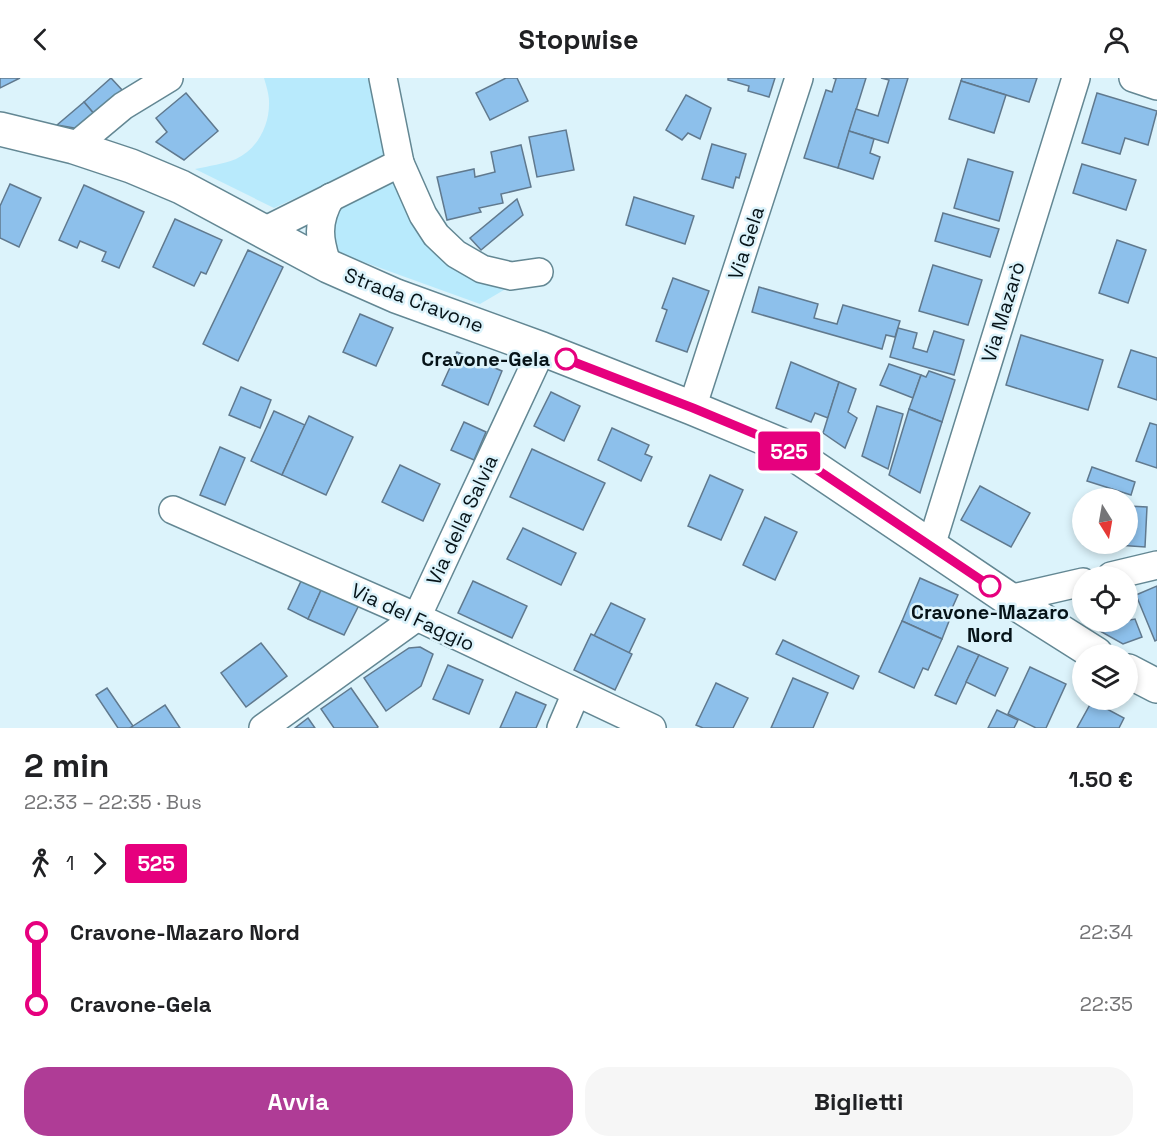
<!DOCTYPE html>
<html lang="it">
<meta charset="utf-8">
<style>
body{margin:0;font-family:"Space Grotesk",sans-serif;background:#f6f6f6;color:#202124;height:100vh;display:flex;flex-direction:column;font-size:22px;white-space:nowrap}
*{box-sizing:border-box;margin:0}
p{font-size:20px;color:#757577}
.icon{flex:none;width:33px;height:33px;fill:none;stroke:currentColor;stroke-width:2;stroke-linecap:round;stroke-linejoin:round}
.map{position:relative;height:650px;overflow:hidden}
.side{display:flex;flex-direction:column;background:#fff;flex:1}
.side>*{flex:none}
.badge{padding:0 12px;border-radius:4px;font-size:21px;line-height:39px}
.needle{width:39px;rotate:169deg}
.controls{position:absolute;left:1072px;top:410px;display:grid;gap:12px}
.controls a{display:grid;place-items:center;width:66px;height:66px;border-radius:50%;background:#fff;box-shadow:0 3px 9px #0003;font-size:30px}
.map>.badge{position:absolute;translate:-50% -50%;box-shadow:0 0 0 3px #fff}
.legs{display:flex;align-items:center;gap:9px;height:66px;padding:0 24px;font-size:20px}
.legs p{margin-inline-start:auto}
.overview{display:flex;align-items:center;justify-content:space-between;height:102px;padding:0 24px}
h1{font-size:33px;font-weight:700;line-height:45px}
.cta{display:flex;gap:12px;margin-top:auto;padding:12px 24px}
.cta a{flex:1;height:69px;border-radius:24px;background:#af3c96;color:#fff;font-size:24px;font-weight:700;line-height:69px;text-align:center}
.cta a+a{background:#f6f6f6;color:#202124}
ul{padding:0 24px;list-style:none}
li{display:flex;align-items:center;gap:21px;height:72px;font-size:22px}
li i{display:grid;place-items:center;width:9px;height:100%;margin:0 8px;background:currentColor}
li i::after{content:'';width:15px;height:15px;margin:-8px;border:4px solid;border-radius:50%;background:#fff}
li p{margin-inline-start:auto}
li:first-child i{background:linear-gradient(#0000 50%,currentColor 0)}
li:last-child i{background:linear-gradient(currentColor 50%,#0000 0)}
header{display:flex;justify-content:space-between;align-items:center;height:78px;padding:0 24px;background:#fff;font-size:27px;font-weight:700}
.map>svg:first-child{display:block}
</style>
<header><svg class="icon" aria-label="back" viewBox="0 0 24 24"><path d="M15 5l-7 7 7 7"/></svg>Stopwise<svg class="icon" aria-label="person" viewBox="0 0 24 24"><circle cx="12" cy="8" r="4"/><path d="M4 21q1-7 8-7t8 7"/></svg></header>
<div class="map">
<svg width="1157" height="650" viewBox="0 0 1157 650">
<rect width="100%" height="100%" fill="#dcf3fb"/>
<g fill="#b8eafc">
<path d="M264 0H371L387 78 274 130 195 91C209 88 224 86 236 81 258 71 270 46 269 23 269 16 266 7 264 0Z"/>
<polygon points="394,97 405,125 509,209 480,226 336,174 332,163 337,124"/>
</g>
<g fill="#8dc0eb" stroke="#60798e" stroke-width="1.5">
<polygon points="0,0 20,0 0,10"/>
<polygon points="111,0 123,13 95,37 84,24"/>
<polygon points="506,0 517,0 528,23 490,42 476,15"/>
<polygon points="728,0 775,0 769,19 748,13 749,8 728,2"/>
<polygon points="833,0 866,0 838,90 804,80 826,12 832,14 836,1"/>
<polygon points="881,0 908,0 888,65 849,53 856,31 878,38 889,2"/>
<polygon points="962,0 1037,0 1029,24 961,3"/>
<polygon points="961,3 1006,17 994,55 949,41"/>
<polygon points="186,15 218,53 184,82 156,64 167,54 156,40"/>
<polygon points="1097,15 1157,33 1148,67 1125,60 1120,76 1082,65"/>
<polygon points="686,17 711,30 700,61 688,55 682,62 666,52"/>
<polygon points="84,24 95,37 80,51 57,47"/>
<polygon points="566,52 574,92 537,99 529,59"/>
<polygon points="849,53 874,61 870,75 880,79 873,101 838,90"/>
<polygon points="712,66 746,76 739,100 736,99 733,110 702,101"/>
<polygon points="521,67 531,109 501,116 503,125 479,130 481,134 447,142 437,99 474,91 475,99 495,94 491,74"/>
<polygon points="968,81 1013,94 999,143 954,130"/>
<polygon points="1082,86 1136,102 1126,132 1073,115"/>
<polygon points="10,106 41,120 19,169 0,160 0,128"/>
<polygon points="84,107 144,134 119,190 102,183 106,174 80,163 77,170 59,162"/>
<polygon points="634,119 694,138 685,166 626,147"/>
<polygon points="517,121 523,137 481,172 470,160"/>
<polygon points="943,135 999,151 990,179 935,163"/>
<polygon points="175,141 222,162 206,196 201,194 194,208 153,189"/>
<polygon points="1117,162 1146,172 1128,225 1099,215"/>
<polygon points="248,172 283,189 238,283 203,266"/>
<polygon points="933,187 982,202 968,247 919,233"/>
<polygon points="673,200 709,213 687,274 656,263 667,232 662,230"/>
<polygon points="759,209 818,226 814,240 837,246 843,227 900,243 895,259 886,257 882,271 752,234"/>
<polygon points="360,236 393,250 376,288 343,274"/>
<polygon points="898,250 917,255 913,270 927,274 934,253 964,262 954,297 890,279"/>
<polygon points="1021,257 1103,282 1088,332 1006,307"/>
<polygon points="1131,272 1157,280 1157,322 1118,309"/>
<polygon points="457,274 502,293 488,327 442,307"/>
<polygon points="791,284 839,304 828,340 815,335 811,344 776,330"/>
<polygon points="889,286 921,297 913,320 880,307"/>
<polygon points="929,293 955,302 942,344 909,331 921,297 926,299"/>
<polygon points="839,304 856,311 848,334 857,340 845,370 823,355"/>
<polygon points="241,309 271,322 260,350 229,337"/>
<polygon points="551,314 580,328 564,363 534,348"/>
<polygon points="877,328 903,336 888,391 862,378"/>
<polygon points="909,331 942,344 920,415 889,397"/>
<polygon points="274,333 305,347 282,397 251,383"/>
<polygon points="309,338 353,359 326,417 282,397"/>
<polygon points="464,344 486,354 474,382 451,372"/>
<polygon points="1150,345 1157,347 1157,390 1136,383"/>
<polygon points="612,350 649,367 645,376 652,379 641,403 598,382"/>
<polygon points="220,369 245,380 225,427 200,417"/>
<polygon points="532,371 605,405 583,452 510,419"/>
<polygon points="400,387 440,406 423,443 382,424"/>
<polygon points="1092,389 1135,404 1131,417 1087,403"/>
<polygon points="710,397 743,412 721,462 688,448"/>
<polygon points="980,408 1030,435 1011,469 961,442"/>
<polygon points="1128,428 1147,429 1145,469 1103,466 1103,465 1128,465"/>
<polygon points="765,439 797,454 775,502 743,487"/>
<polygon points="523,450 576,475 561,507 507,481"/>
<polygon points="920,500 958,517 949,537 951,538 942,561 902,543"/>
<polygon points="302,501 322,510 308,541 288,531"/>
<polygon points="473,503 527,528 512,560 458,535"/>
<polygon points="1157,508 1157,562 1155,563 1136,517"/>
<polygon points="322,510 359,527 344,557 308,541"/>
<polygon points="611,525 645,541 629,575 594,558"/>
<polygon points="1128,538 1130,542 1135,541 1142,559 1123,566 1091,548 1089,543 1128,543"/>
<polygon points="902,543 942,561 928,592 923,590 914,610 879,594"/>
<polygon points="591,556 632,576 615,612 574,592"/>
<polygon points="783,562 859,598 853,611 776,576"/>
<polygon points="261,565 287,598 246,629 221,595"/>
<polygon points="958,568 979,577 956,626 935,617"/>
<polygon points="420,569 433,576 421,608 386,633 364,600 409,570"/>
<polygon points="979,577 1008,590 995,618 966,604"/>
<polygon points="448,587 483,602 469,636 433,621"/>
<polygon points="1030,589 1066,606 1046,650 1036,650 1008,636"/>
<polygon points="793,600 828,615 813,650 771,650"/>
<polygon points="716,605 748,620 733,650 703,650 696,647"/>
<polygon points="107,610 133,648 130,650 118,650 96,617"/>
<polygon points="351,610 378,649 377,650 334,650 321,631"/>
<polygon points="516,614 546,627 536,650 500,650"/>
<polygon points="1092,623 1124,640 1119,650 1077,650"/>
<polygon points="165,627 180,650 130,650 133,648"/>
<polygon points="997,632 1018,642 1014,650 988,650"/>
<polygon points="308,640 315,650 295,650"/>
</g>
<g fill="none" stroke-linecap="round" stroke-linejoin="round">
<defs>
<g id="minor">
<polyline points="1133,0 1157,8"/>
<polyline points="74,69 123,28 169,0"/>
<polyline points="400,85 423,137 436,157 456,176 482,191 511,198 539,194"/>
<polyline points="264,153 400,85 383,0"/>
<path d="M328 188C319 163 316 144 331 119"/>
<polyline points="692,330 799,0"/>
<polyline points="173,432 417,539 652,650"/>
<polyline points="931,468 1076,0"/>
<polyline points="1111,498 1157,487"/>
<polyline points="1009,521 1083,504"/>
<polyline points="263,650 417,539 542,271"/>
<polyline points="561,650 576,615"/>
</g>
<g id="tertiary">
<polyline points="0,51 74,69 131,88 181,109 328,188 396,218 542,271 692,330 779,366 1009,521 1096,576"/>
<polyline points="1128,593 1157,608"/>
</g>
</defs>
<use href="#minor" stroke="#638793" stroke-width="30"/>
<use href="#tertiary" stroke="#638793" stroke-width="36"/>
<use href="#minor" stroke="#fff" stroke-width="27"/>
<use href="#tertiary" stroke="#fff" stroke-width="33"/>
</g>
<g fill="none" stroke-linecap="round" stroke-linejoin="round">
<defs>
<polyline id="line-1" points="566,281 693,330 779,366 990,508"/>
</defs>
<use href="#line-1" stroke="#fff" stroke-width="14"/>
<use href="#line-1" stroke="#e6007e" stroke-width="9"/>
</g>
<g fill="#fff" stroke="#e6007e" stroke-width="3">
<circle cx="566" cy="281" r="10"/>
<circle cx="990" cy="508" r="10"/>
</g>
<g text-anchor="middle" dominant-baseline="central" stroke-width="5" stroke-linejoin="round" paint-order="stroke">
<g font-size="20" fill="#061318" stroke="#dcf3fb">
<text transform="translate(746 165) rotate(-72)">Via Gela</text>
<text transform="translate(414 222) rotate(21)">Strada Cravone</text>
<text transform="translate(1003 234) rotate(-73)">Via Mazarò</text>
<text transform="translate(462 442) rotate(-65)">Via della Salvia</text>
<text transform="translate(413 539) rotate(25)">Via del Faggio</text>
</g>
<g font-size="20" font-weight="bold" fill="#061318" stroke="#dcf3fb" text-anchor="end">
<text x="550" y="281">Cravone-Gela</text>
<text x="990" y="534" text-anchor="middle">Cravone-Mazaro<tspan x="990" dy="23">Nord</tspan></text>
</g>
</g>
</svg>
<div class="controls">
<a><svg class="needle" viewBox="-14 -14 28 28"><path d="M0-13l5 13h-10z" fill="#e53935"/><path d="M0 13l5-13h-10z" fill="#757577"/></svg></a>
<a><svg class="icon" aria-label="locate" viewBox="0 0 24 24"><circle cx="12" cy="12" r="6"/><path d="M12 2v4M12 18v4M2 12h4M18 12h4"/></svg></a>
<a><svg class="icon" aria-label="layers" viewBox="0 0 24 24"><path d="M12 4l9 5-9 5-9-5zM3 14l9 5 9-5"/></svg></a>
</div>
<b class="badge" style="left:789px;top:373px;background:#e6007e;color:#fff">525</b>
</div>
<section class="side">
<div class="overview"><div><h1>2 min</h1><p>22:33 – 22:35 · Bus</p></div><b>1.50 €</b></div>
<div class="legs"><svg class="icon" aria-label="walk" viewBox="0 0 24 24"><circle cx="13" cy="4" r="2"/><path d="M13 8l-2 6 4 7M11 14l-3 7M7 12l3-4h3l4 4"/></svg>1<svg class="icon" aria-label="forward" viewBox="0 0 24 24"><path d="M9 5l7 7-7 7"/></svg><b class="badge" style="background:#e6007e;color:#fff">525</b></div>
<ul>
<li><i style="color:#e6007e"></i><b>Cravone-Mazaro Nord</b><p>22:34</p></li>
<li><i style="color:#e6007e"></i><b>Cravone-Gela</b><p>22:35</p></li>
</ul>
<div class="cta"><a>Avvia</a><a>Biglietti</a></div>
</section>
